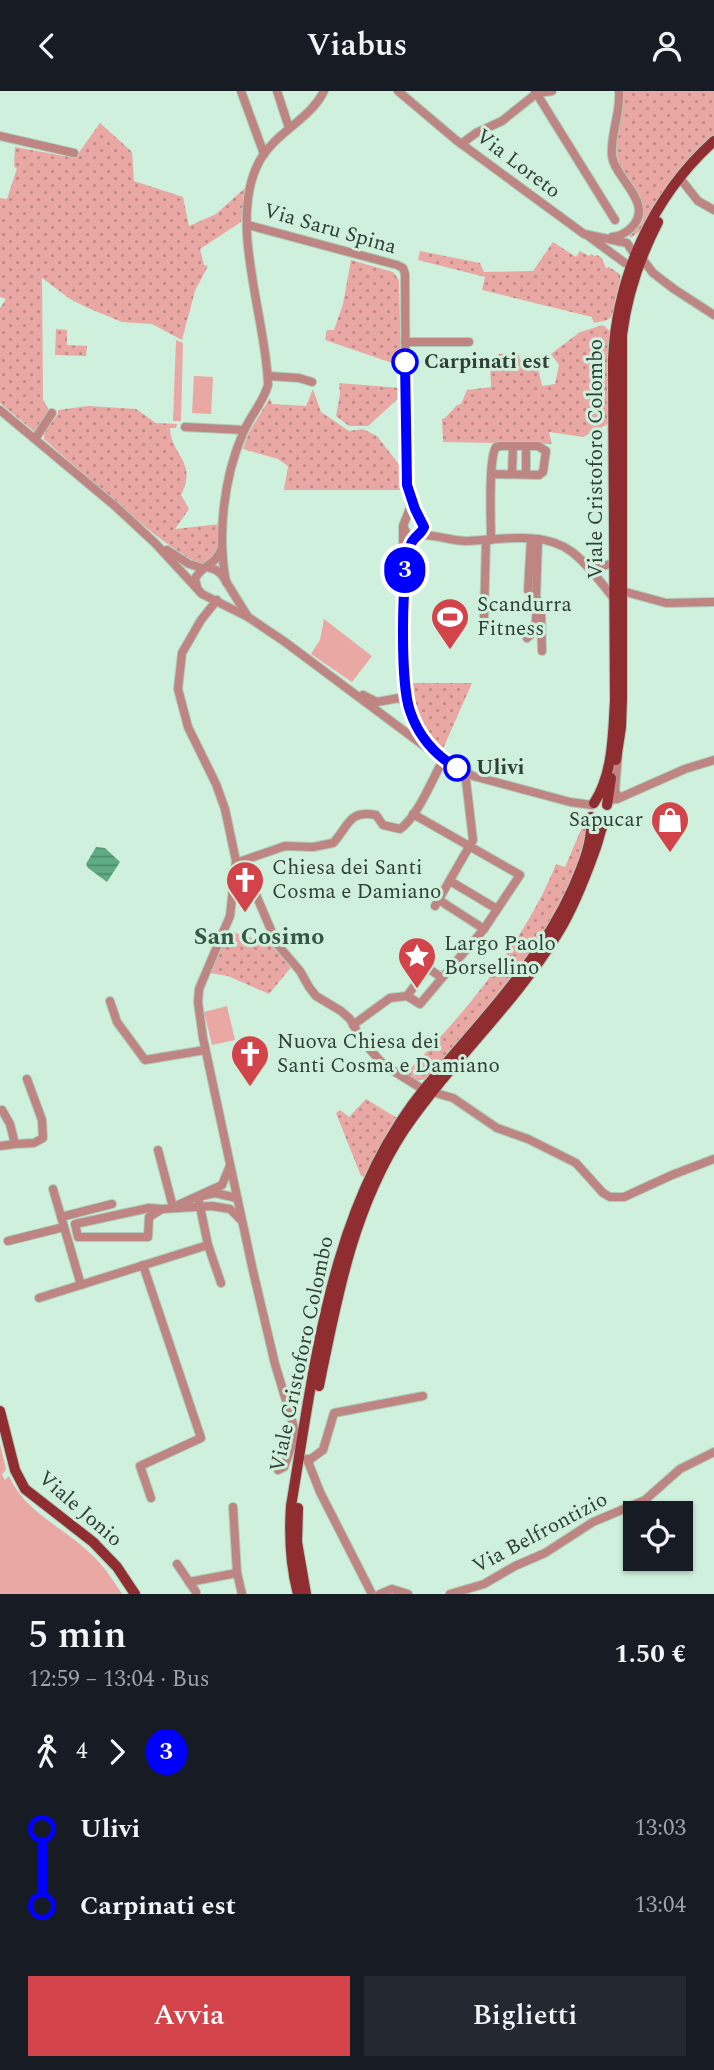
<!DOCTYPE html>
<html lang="it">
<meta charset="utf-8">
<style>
body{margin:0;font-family:Spectral,serif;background:#242831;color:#f1f3f6;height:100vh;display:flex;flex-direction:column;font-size:26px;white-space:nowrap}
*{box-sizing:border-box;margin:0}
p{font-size:23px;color:#9ea1a6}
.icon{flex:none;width:38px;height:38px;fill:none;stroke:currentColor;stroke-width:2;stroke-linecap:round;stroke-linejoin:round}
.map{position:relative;height:1503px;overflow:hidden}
.panel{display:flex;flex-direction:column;background:#171b24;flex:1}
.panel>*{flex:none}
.badge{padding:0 14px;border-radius:23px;font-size:24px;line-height:46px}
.tools{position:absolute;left:623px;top:1410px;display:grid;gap:14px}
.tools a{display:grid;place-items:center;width:70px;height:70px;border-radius:0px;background:#171b24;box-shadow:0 2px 5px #0004;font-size:35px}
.map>.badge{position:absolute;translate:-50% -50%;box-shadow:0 0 0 4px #fff}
.legs{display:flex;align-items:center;gap:10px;height:77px;padding:0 28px;font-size:23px}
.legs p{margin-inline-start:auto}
.headline{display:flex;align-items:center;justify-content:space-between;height:119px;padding:0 28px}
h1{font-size:38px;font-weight:600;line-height:52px}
.primary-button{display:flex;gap:14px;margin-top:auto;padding:14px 28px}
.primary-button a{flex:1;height:80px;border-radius:0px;background:#d3434a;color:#fff;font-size:28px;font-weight:600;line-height:80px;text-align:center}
.primary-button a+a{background:#242831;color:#f1f3f6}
ul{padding:0 28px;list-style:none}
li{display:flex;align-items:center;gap:24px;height:77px;font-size:26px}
li i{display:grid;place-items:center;width:10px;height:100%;margin:0 9px;background:currentColor}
li i::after{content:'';width:18px;height:18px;margin:-9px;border:5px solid;border-radius:50%;background:#171b24}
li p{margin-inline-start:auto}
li:first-child i{background:linear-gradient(#0000 50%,currentColor 0)}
li:last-child i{background:linear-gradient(currentColor 50%,#0000 0)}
header{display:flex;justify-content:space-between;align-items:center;height:91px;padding:0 28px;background:#171b24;font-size:32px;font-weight:600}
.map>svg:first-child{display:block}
</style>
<header><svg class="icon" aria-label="back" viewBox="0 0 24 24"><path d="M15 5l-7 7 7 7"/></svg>Viabus<svg class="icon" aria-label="person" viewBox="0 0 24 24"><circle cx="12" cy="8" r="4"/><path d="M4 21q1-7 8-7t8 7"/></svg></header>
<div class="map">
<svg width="714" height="1503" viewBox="0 0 714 1503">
<defs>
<pattern id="grass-dots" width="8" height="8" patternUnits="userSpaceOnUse" patternTransform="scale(1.75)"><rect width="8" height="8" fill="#eaa8a5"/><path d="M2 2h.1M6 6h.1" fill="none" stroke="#be8a87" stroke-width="1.8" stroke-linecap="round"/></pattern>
<pattern id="water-rules" width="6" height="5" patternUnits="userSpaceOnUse" patternTransform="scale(1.75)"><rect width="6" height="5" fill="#5fab83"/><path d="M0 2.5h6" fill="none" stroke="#4f8d6c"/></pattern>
</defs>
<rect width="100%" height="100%" fill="#cef0dc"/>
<g fill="url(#grass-dots)">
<path d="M624 0H714V45L670 92 642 139 630 147 629 143C666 124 621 90 616 67 612 50 622 18 624 0Z"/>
<polygon points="100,32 132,61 134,90 183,106 189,135 216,123 245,97 241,131 200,158 204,174 208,175 195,200 182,249 152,233 122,231 88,217 70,208 42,187 43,309 50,320 39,339 35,341 0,312 0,217 6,208 0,206 0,107 7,108 17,77 14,76 15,56 75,67"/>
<path d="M553 151 576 166 580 160 589 165 591 163 595 165 597 164 602 167 606 177 609 176 620 183C622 190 615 223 610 227 607 230 598 231 594 232L592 226 482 199 485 186 418 169 420 160 480 172 484 181 533 180Z"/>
<polygon points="351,169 393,181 399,189 401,275 325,249 327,239 334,239 343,213"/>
<polygon points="603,234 611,241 608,333 583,346 549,341 552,353 443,351 442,328 445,327 457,314 461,313 467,299 491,296 490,270 498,267 498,263 518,263 522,273 528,271 534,277 538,277 542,295 555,293 559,274 551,263 580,241"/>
<polygon points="56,238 67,239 67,254 87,255 86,265 55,264"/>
<polygon points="339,292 400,297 400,306 368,335 349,335 336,325 340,303"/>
<polygon points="313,298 321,321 349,340 363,338 377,345 401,376 400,399 284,399 288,375 278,368 243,358 249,341 270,307 272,313 306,315"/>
<path d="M88 315 136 318 156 332 177 333 176 337H170C171 365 198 370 181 404L189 418 175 438 220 433 218 460 204 473C176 470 72 372 44 348V341L58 323V319Z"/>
<path d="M411 592H472L442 660C423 639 412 620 411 592Z"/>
<path d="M586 727C596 759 545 847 525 873 495 913 459 950 427 988L416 990 390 976 408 980C464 924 527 847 556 773L565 776Z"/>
<polygon points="229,840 275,854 292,875 269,903 228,885 209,882"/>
<polygon points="366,1008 397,1027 365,1086 361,1085 336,1022 340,1019 349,1026"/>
</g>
<g fill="#eaa8a5">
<polygon points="176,249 183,252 181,330 173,330"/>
<polygon points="194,285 213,286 211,323 192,322"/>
<polygon points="324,528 372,565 352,591 311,563 320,549"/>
<polygon points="227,915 235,949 212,954 204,921"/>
<path d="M0 1353 6 1378 2 1384 5 1389 9 1385C25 1422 64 1436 92 1464 104 1475 113 1489 122 1503H0Z"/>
</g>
<polygon fill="url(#water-rules)" points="96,756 105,757 120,771 107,791 88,777 86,773"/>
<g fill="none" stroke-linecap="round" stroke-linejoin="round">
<defs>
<g id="minor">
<polyline points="241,0 264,63"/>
<polyline points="277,0 289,37"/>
<polyline points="398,0 456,49 584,143 627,152 635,164 641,166 653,182 674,198 714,224"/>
<polyline points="535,0 615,129"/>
<polyline points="0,45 74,62"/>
<polyline points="461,53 476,42 502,30 537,2 552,0"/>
<polyline points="683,91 698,110 714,119"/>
<polyline points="248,134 397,174 403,177 405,183 406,376 410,417 403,435 408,445 416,445"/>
<polyline points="587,144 625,172"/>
<path d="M612 146C620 145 626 142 631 137 656 113 615 88 612 65 610 43 621 22 619 0"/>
<polyline points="405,251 469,251"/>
<polyline points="268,285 299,287 312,291"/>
<polyline points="0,319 115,415 155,452 202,503 248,526 285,551 443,669 473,685 570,711 592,714"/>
<polyline points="185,336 244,339"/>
<polyline points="35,348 52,322"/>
<polyline points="512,383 513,355"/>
<polyline points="526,383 526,355"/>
<path d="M411 408C415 421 429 433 419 444"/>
<polyline points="403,438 404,567 408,614 420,640 434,659"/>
<polyline points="538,448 536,506 541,518 542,560"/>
<path d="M491 449C491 430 488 368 496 356L501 355H538L546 360 543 381 539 384 492 383"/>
<polyline points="167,459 189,473 203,477"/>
<polyline points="586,472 599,476 614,472"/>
<polyline points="207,476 216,479 222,484 248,526"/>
<path d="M404 483 411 453 419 444C435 443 450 450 467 450 500 449 544 439 572 461 589 474 602 493 615 509"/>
<path d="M226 491C217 443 224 386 243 342 250 325 263 312 268 294 267 229 227 131 259 71 275 41 310 29 324 0"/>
<path d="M197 496 195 488C201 474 215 475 221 459"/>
<polyline points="528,499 531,448"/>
<polyline points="622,500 666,512 714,511"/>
<polyline points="217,509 201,529 182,562 178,598 188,636 216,693 225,718 236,770 230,825 199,898 198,911 203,947 253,1180 275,1273 297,1346"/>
<polyline points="484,529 486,449"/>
<path d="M527 547C539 539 536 522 536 509"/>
<polyline points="363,604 377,611 399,607 408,613"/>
<polyline points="618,663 615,700 619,707"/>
<polyline points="609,709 617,708 685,678 714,669"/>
<polyline points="413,723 520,784 484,838 442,887"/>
<path d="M239 771 285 755 313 756 333 752C349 735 348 719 376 724L383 734 400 738C417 727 433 687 443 669"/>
<polyline points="242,771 277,853 300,880 309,896 316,905 341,920 350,928 363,951 384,974 424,999"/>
<polyline points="450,790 497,818"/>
<polyline points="439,809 484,838"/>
<polyline points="435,815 473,749 465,681"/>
<polyline points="110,910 117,931 145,969 205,959"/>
<polyline points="353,934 390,907 407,905 420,913 442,887 428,877 407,905"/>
<polyline points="432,1001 453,1007 497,1037 528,1048 576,1072 603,1102 610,1106 624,1106 672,1084 714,1068"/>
<polyline points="15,1053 34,1052 43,1047 42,1029 27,988"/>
<polyline points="0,1055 15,1053 10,1033 2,1019"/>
<polyline points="158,1059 173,1116"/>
<polyline points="53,1098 81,1194"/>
<polyline points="178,1114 222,1094 229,1077"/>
<polyline points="162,1118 149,1126 148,1146 78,1146 75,1133 149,1117 162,1118 212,1115 230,1118 241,1129"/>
<polyline points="61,1126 112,1113"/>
<polyline points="8,1150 64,1136"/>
<polyline points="208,1154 221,1192"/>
<polyline points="143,1174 201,1347 140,1375 151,1407"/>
<polyline points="39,1207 208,1154 198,1106 215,1102 237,1107"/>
<polyline points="307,1368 320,1401 372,1503"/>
<polyline points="308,1370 323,1359 334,1322 423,1305"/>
<polyline points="278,1379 284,1376 296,1343"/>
<polyline points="233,1416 237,1482 242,1503"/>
<polyline points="177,1473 196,1501"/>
<polyline points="189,1491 237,1482"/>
<polyline points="380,1503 392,1498 408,1503"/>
<polyline points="450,1503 484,1493 515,1475 545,1462 593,1431 645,1409 680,1378 714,1361"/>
</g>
<g id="major">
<path d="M616 669 621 636 622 607V244C627 203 639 168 658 131"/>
<path d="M594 712C613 684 613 643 615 610L613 268C617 185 652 106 714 50"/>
<polyline points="607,714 611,687"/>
<path d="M319 1295C337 1206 353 1117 404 1039 451 970 514 914 558 842 574 816 585 787 595 759 599 749 600 739 605 729"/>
<polyline points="0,1320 15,1379 25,1398 93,1451 117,1476 135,1503"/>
<polyline points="298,1417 297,1451 306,1503"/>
<path d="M298 1503C290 1473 289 1445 291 1415 315 1273 331 1111 426 996 479 932 538 874 573 797 583 774 593 751 591 726"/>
</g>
</defs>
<use href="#minor" stroke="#afcdbb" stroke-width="10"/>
<use href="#major" stroke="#afcdbb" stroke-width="12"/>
<use href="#minor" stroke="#be8582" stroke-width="8"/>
<use href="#major" stroke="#902d31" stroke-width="10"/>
</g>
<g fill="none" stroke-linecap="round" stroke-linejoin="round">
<defs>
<path id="line-1" d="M405 271 407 394 415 418 424 436C421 444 414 445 411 453 401 479 400 593 410 620 418 644 435 664 457 677"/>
</defs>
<use href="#line-1" stroke="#fff" stroke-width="16"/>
<use href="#line-1" stroke="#00f" stroke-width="10"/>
</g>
<defs>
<symbol id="stadium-pin" viewBox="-11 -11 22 30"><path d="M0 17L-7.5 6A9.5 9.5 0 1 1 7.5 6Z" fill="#d3434a" stroke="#cef0dc"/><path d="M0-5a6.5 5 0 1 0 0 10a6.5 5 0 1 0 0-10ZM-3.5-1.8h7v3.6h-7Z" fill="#fff"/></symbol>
<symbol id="shop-pin" viewBox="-11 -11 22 30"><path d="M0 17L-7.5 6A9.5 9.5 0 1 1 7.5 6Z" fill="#d3434a" stroke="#cef0dc"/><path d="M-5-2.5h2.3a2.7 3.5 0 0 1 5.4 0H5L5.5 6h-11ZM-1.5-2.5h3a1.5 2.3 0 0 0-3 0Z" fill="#fff"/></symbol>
<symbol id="church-pin" viewBox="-11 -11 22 30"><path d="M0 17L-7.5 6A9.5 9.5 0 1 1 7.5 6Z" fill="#d3434a" stroke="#cef0dc"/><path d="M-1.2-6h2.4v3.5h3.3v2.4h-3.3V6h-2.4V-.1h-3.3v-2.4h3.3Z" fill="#fff"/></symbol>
<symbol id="sight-pin" viewBox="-11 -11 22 30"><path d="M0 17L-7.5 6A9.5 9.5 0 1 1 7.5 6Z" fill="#d3434a" stroke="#cef0dc"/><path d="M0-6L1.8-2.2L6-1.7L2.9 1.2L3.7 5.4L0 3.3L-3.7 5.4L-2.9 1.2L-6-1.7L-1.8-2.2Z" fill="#fff"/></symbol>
</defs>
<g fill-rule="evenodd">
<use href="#stadium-pin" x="428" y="504" width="44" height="60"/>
<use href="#shop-pin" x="648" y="707" width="44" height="60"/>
<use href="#church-pin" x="223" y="767" width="44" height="60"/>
<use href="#sight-pin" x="395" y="843" width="44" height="60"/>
<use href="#church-pin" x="228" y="941" width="44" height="60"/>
</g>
<g fill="#fff" stroke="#00f" stroke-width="3.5">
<circle cx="405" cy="271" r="12"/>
<circle cx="457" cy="677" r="12"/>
</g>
<g text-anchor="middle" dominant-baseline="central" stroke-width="6" stroke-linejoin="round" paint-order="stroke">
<g font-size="21" fill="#313f37" stroke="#cef0dc">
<text transform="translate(518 73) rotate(37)">Via Loreto</text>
<text transform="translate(330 138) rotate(16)">Via Saru Spina</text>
<text transform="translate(596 368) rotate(-90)">Viale Cristoforo Colombo</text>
<text transform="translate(302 1263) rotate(-78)">Viale Cristoforo Colombo</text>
<text transform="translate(80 1418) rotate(41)">Viale Jonio</text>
<text transform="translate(540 1442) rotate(-28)">Via Belfrontizio</text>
</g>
<g font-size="21" font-weight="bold" fill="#313f37" stroke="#cef0dc" text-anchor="start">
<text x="424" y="271">Carpinati est</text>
<text x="476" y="677">Ulivi</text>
</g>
<g font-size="21" fill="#313f37" stroke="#cef0dc" text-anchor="start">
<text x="477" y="514">Scandurra<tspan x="477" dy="24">Fitness</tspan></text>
<text x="643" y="729" text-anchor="end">Sapucar</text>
<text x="272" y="777">Chiesa dei Santi<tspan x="272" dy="24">Cosma e Damiano</tspan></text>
<text x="444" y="853">Largo Paolo<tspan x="444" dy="24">Borsellino</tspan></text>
<text x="277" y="951">Nuova Chiesa dei<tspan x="277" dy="24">Santi Cosma e Damiano</tspan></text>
</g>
<g font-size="24" font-weight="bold" fill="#385646" stroke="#cef0dc">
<text x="259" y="846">San Cosimo</text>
</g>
</g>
</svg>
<div class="tools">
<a><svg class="icon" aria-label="locate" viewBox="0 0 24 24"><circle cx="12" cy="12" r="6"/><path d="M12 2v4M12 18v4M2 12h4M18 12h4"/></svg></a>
</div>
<b class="badge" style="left:405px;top:479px;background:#00f;color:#fff">3</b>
</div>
<section class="panel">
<div class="headline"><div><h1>5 min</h1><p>12:59 – 13:04 · Bus</p></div><b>1.50 €</b></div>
<div class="legs"><svg class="icon" aria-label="walk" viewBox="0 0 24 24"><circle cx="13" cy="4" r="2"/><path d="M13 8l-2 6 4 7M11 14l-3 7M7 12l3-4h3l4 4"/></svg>4<svg class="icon" aria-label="forward" viewBox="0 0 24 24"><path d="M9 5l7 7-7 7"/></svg><b class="badge" style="background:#00f;color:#fff">3</b></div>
<ul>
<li><i style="color:#00f"></i><b>Ulivi</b><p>13:03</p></li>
<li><i style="color:#00f"></i><b>Carpinati est</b><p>13:04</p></li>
</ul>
<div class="primary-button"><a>Avvia</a><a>Biglietti</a></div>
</section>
